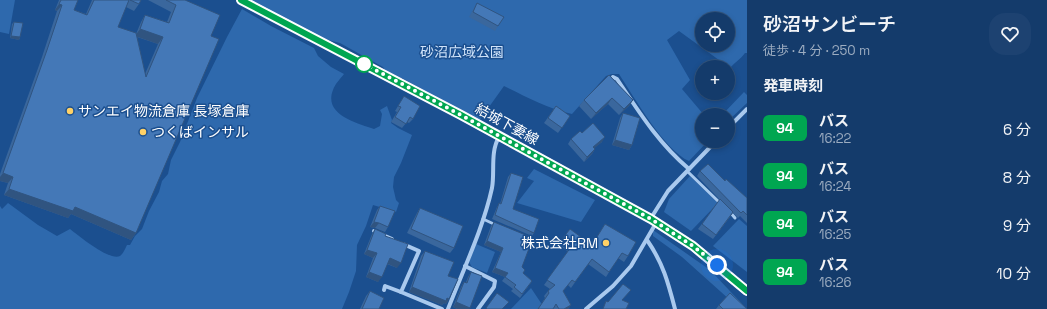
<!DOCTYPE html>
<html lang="ja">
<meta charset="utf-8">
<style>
body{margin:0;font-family:"Space Grotesk","Noto Sans JP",sans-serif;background:#1d4271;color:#f1f3f6;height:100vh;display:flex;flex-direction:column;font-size:15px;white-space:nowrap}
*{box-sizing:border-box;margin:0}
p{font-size:13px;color:#9dadc1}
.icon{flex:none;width:22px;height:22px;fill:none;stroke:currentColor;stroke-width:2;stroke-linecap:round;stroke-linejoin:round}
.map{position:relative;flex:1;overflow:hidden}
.sheet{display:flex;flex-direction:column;background:#143b6b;width:300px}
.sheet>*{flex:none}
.badge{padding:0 8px;border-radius:6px;font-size:14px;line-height:26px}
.controls{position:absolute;left:695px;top:12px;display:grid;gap:8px}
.controls a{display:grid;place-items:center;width:40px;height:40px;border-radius:50%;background:#143b6b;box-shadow:0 2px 6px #0003,0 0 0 1px #33557e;font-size:20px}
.you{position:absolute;width:20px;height:20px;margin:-10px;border:3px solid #fff;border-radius:50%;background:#1a73e8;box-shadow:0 0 0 6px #1a73e833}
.map>.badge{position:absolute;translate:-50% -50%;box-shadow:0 0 0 2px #fff}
h2{padding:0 16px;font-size:15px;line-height:36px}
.round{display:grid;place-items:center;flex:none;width:42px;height:42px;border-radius:16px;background:#1d4271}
.headline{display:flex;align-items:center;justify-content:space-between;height:68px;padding:0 16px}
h1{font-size:19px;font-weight:600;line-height:30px}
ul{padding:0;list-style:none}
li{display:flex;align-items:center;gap:12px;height:48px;padding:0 16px}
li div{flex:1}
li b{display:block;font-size:15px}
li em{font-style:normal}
li .badge{min-width:44px;font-weight:700;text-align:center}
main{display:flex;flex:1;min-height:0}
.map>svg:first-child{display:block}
</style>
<main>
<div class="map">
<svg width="747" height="309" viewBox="0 0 747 309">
<rect width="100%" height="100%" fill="#1b4f8f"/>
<g fill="#2e69ad" fill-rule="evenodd">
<polygon points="0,0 15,0 9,34 0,32"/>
<path d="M249 0H747V53H745C741 59 735 62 730 68L679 31 667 40 690 80 682 89 704 115H702V141H708L689 161C665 151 634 97 619 74H612L606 76 572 114C546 108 527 97 504 86L479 121 402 78 398 79 386 72 383 67 340 43 320 38ZM702 19H728V45H702Z"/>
<path d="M242 9 271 26 314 48 318 56 331 67 344 74C340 79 335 84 333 90 323 115 358 123 374 129L380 126 382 114 380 110 387 106 392 120 391 123 398 128 412 135 401 163 394 177 393 187 396 200 399 203 396 212 373 205 366 226 357 245 356 271 349 292 342 309H0V206L2 209 8 203 38 225 57 236 70 229C79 236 109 261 120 256 123 254 125 249 127 245H130L135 236 142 229 149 211 159 192 162 181 168 174 171 160 180 142 197 98 227 37Z"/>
<polygon points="744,92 747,95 747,103 728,121 728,115 722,115"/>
<polygon points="534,169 595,200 581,222 517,203 534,181 527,178"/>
<polygon points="690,176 718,203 691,231 664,212 669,199"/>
<polygon points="739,219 747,226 747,272 713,246"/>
<polygon points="653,230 710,270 747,309 740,309 682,257 653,236"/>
<polygon points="476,244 495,252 487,273 472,267 469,262"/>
<polygon points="531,288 545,309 511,309"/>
</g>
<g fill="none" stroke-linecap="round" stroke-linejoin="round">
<g stroke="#a9c9ee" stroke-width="3">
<polyline points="687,171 721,204"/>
<polyline points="730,212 735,218"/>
<polyline points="483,219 496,225"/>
</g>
<g stroke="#a9c9ee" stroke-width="4">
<path d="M613 77 617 79C639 112 659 144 689 169"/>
<polyline points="728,128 747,109"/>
<polyline points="651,218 668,191 716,141"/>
<polyline points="374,231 392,239"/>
<path d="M647 240C663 263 668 282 675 309"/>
<polyline points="403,244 419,251 401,292 442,309"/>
<polyline points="465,266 495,281 494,287 478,309"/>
<polyline points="384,290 385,286 401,292"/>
<path d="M448 309C463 270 483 229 492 188 495 172 490 152 499 137"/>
<polyline points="586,309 613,286 631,266 656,223"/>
</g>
<polyline stroke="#f0f6ff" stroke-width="10" points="241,0 461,115 651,219 693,246 747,291"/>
</g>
<g fill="#3a679d" fill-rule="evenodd">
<path d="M59 0H78L74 10 86 14 92 0H141L139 4 134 11 126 7 118 27 136 34 141 22 145 15 167 22 171 12 148 0H185L211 36 136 233 131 240 71 214 68 218 4 195 8 183 0 181V174L42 57 57 11 55 10ZM137 37 158 44 145 74Z"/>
<polygon points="477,3 498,26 495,31 469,17"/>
<polygon points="14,22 20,37 19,40 10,38 12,24"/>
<polygon points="609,75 633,100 629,106 619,115 608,104 591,119 579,106 584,100"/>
<polygon points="404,96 413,119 409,123 407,122 402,128 391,122 397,112 395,111"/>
<polygon points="556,106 570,116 558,133 544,123"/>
<polygon points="623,113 632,145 629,150 612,145 620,118"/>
<polygon points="582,133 602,142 594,148 595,149 592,154 584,162 568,144 571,139"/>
<polygon points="700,171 725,181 747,198 747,223 740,216 738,218 733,213 713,239 698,229 720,200 697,176"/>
<polygon points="511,173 513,209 534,233 532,236 492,219 497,207 500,204 508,177"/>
<polygon points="380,206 388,227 385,232 375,228 370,227 377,210"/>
<polygon points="420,208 454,248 450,253 407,233 417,213"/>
<polygon points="494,222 522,267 523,273 532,281 520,298 511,291 513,289 502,281 505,277 492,272 501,252 484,245 491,226"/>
<polygon points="605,224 628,256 624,262 618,258 606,277 588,264 571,288 568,285 563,291 571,305 568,309 538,309 545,298 544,296 548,291 550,289 544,285 568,252 558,244 562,239 592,245"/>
<polygon points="375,229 385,236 397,268 387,264 378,282 366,277 373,258 364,254 372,234"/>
<polygon points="425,251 448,276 449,299 446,304 444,303 442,305 409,292 421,256"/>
<polygon points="471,272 469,309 457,309 453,307 461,287 464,282 466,282 468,277"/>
<polygon points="370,291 379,309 360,309 366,296"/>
<polygon points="719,305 747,309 716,309"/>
</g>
<g fill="#305480">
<polygon points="59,4 62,5 57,11 55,10"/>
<polygon points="140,29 163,37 158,44 135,36"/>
<polygon points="11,36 20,37 19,40 10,38"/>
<polygon points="612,98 608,104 591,119 596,113"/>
<polygon points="633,100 629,106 619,115 624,109"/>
<polygon points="605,137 602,142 590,152 593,147"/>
<polygon points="615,140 632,145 629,150 612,145"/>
<polygon points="595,149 592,154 584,162 587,157"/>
<polygon points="3,173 13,177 8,183 0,181 0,177"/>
<polygon points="9,189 75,207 136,233 131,240 71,214 68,218 4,195"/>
<polygon points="374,222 379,223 375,228 370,227"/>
<polygon points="487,241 503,248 501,252 484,245"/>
<polygon points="367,250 377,253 373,258 364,254"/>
<polygon points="390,258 401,263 397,268 386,263"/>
<polygon points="495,268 508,273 505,277 492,272"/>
<polygon points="369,272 382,277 378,282 366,277"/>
<polygon points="412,287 447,298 449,299 446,304 444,303 442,305 409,292"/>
<polygon points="456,302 470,308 469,309 457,309 453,307"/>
<polygon points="571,305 568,309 564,309"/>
</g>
<g fill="#4478b7" stroke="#305480">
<polygon points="61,0 78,0 74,10 87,15 94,0 129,0 118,27 136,33 146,77 163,37 140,29 145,15 169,23 176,5 166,0 185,0 220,15 211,36 219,39 136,233 75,207 73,211 9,189 13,177 3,173 47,50 62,5 59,4"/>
<polygon points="130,0 141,0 139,4"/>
<polygon points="477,3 504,17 498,26 473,12"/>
<polygon points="14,22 23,23 20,37 11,36"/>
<polygon points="609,75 633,100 624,109 612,98 596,113 584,100"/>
<polygon points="404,96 420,106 413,119 410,117 406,124 395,117 401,107 398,106"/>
<polygon points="556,106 570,116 562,128 548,118"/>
<polygon points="623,113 640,118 632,145 615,140"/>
<polygon points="593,123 605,137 593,147 595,149 587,157 571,139 580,131 582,133"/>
<polygon points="708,164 725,181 726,179 747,198 747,215 743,211 741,213 700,171"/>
<polygon points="511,173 523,177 513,209 539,219 534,233 495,215 499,203 501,204"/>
<polygon points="720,199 733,212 716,235 702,224"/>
<polygon points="380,206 395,211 388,227 379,223 374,222"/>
<polygon points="420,208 463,226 454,248 411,229"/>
<polygon points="494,222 533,238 522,267 525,270 523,273 532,281 522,294 514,287 516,285 505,277 508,273 495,268 503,248 487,241"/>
<polygon points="605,224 636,242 628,256 622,253 609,272 592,259 575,282 572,280 563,291 571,305 564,309 559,309 556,304 553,309 538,309 549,293 548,291 555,285 547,280 571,247 562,239 570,229 592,245"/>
<polygon points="375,229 386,234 385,236 408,244 401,263 390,258 382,277 369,272 377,253 367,250"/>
<polygon points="425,251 454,262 448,276 458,279 449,299 447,298 446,301 412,287"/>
<polygon points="471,272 482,276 470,308 456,302 464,282 467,283"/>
<polygon points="623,284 631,290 622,300 629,303 626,309 603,309 606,301 608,302"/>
<polygon points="370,291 384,298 379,309 362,309"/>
<polygon points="497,293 509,302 502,309 487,309 486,308"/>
<polygon points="730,293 747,309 723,309 719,305"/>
</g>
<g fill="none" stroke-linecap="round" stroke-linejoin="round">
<defs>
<polyline id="line" points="241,0 461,115 651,219 693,246 747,291"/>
</defs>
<use href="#line" stroke="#fff" stroke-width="9"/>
<use href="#line" stroke="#00a651" stroke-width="6"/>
<polyline stroke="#fff" stroke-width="4" stroke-dasharray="0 7.2" points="364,64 461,115 651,219 693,246 717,265"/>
</g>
<circle fill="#fff" stroke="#00a651" stroke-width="2" cx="364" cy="64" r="8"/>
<g fill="#ffd166" stroke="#1b4f8f" stroke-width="1.5">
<circle cx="70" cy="111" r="4"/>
<circle cx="143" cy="132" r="4"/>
<circle cx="606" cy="243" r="4"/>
</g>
<g text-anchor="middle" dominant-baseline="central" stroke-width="3" stroke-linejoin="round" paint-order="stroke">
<g font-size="14" fill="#cfe3fa" stroke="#1b4f8f">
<text x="462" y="52">砂沼広域公園</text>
</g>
<g font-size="14" fill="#fff" stroke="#1b4f8f" text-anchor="start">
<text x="78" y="111">サンエイ物流倉庫 長塚倉庫</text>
<text x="151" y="132">つくばインサル</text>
<text x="598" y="243" text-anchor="end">株式会社RM</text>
</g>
<g font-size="14" fill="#fff" stroke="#1b4f8f">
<text transform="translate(507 124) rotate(29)">結城下妻線</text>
</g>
</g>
</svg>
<div class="controls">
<a><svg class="icon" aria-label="locate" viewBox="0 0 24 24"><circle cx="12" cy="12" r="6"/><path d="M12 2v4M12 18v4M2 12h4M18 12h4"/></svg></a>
<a>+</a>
<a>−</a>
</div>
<div class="you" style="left:717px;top:265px"></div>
</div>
<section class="sheet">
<div class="headline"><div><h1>砂沼サンビーチ</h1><p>徒歩 · 4 分 · 250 m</p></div><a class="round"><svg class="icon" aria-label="heart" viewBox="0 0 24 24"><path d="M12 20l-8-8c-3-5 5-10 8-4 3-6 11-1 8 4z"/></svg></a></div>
<h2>発車時刻</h2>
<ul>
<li><span class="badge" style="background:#00a651;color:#fff">94</span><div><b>バス</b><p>16:22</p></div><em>6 分</em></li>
<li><span class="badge" style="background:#00a651;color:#fff">94</span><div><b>バス</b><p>16:24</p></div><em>8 分</em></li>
<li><span class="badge" style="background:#00a651;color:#fff">94</span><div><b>バス</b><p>16:25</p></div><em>9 分</em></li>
<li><span class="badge" style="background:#00a651;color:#fff">94</span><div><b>バス</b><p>16:26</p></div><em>10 分</em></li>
</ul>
</section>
</main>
